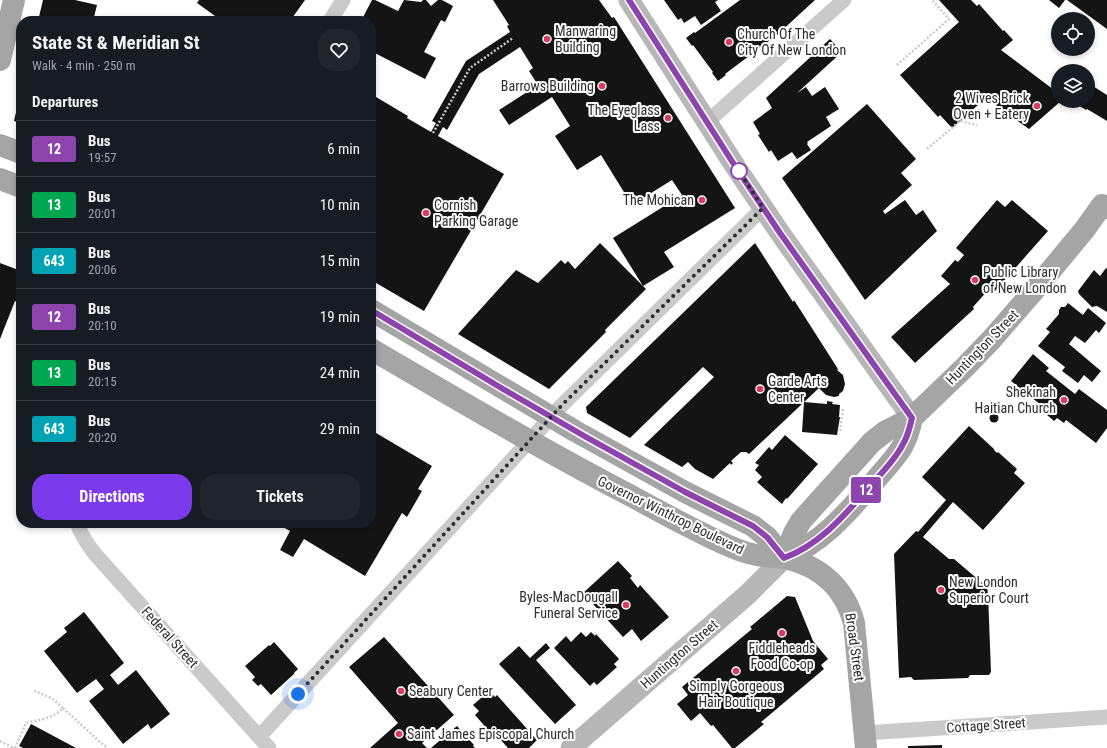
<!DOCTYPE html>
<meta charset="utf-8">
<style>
body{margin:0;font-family:"Roboto Condensed",sans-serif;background:#20242c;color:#f1f3f6;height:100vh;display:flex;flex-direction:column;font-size:15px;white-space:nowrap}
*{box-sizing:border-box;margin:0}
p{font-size:13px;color:#9ea1a6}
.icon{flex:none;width:22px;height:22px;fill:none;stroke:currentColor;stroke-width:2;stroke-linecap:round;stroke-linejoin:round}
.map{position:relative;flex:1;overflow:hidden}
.details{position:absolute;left:16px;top:16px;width:360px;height:512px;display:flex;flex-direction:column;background:#171b24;border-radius:16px;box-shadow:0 2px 6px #0003}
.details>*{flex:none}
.badge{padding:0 8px;border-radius:3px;font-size:14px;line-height:26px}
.fabs{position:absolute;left:1051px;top:12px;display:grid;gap:8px}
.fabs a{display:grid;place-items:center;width:44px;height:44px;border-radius:50%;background:#171b24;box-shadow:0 2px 6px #0003;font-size:20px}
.you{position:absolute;width:20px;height:20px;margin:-10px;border:3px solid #fff;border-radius:50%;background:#1a73e8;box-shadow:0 0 0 6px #1a73e833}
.map>.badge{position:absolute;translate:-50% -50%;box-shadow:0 0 0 2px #fff}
h2{padding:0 16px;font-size:15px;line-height:36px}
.round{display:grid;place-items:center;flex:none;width:42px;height:42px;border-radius:16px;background:#20242c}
.overview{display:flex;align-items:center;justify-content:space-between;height:68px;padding:0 16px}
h1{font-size:19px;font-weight:700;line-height:30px}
.primary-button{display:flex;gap:8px;margin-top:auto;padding:8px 16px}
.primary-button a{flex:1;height:46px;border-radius:16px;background:#7c3aed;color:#fff;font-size:16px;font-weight:700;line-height:46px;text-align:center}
.primary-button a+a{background:#20242c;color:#f1f3f6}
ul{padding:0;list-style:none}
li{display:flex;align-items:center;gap:12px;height:56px;padding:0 16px;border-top:1px solid #363941}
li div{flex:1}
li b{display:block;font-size:15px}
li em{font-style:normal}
li .badge{min-width:44px;font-weight:700;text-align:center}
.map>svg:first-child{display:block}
</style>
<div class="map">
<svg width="1107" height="748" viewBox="0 0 1107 748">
<rect width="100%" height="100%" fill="#fff"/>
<g fill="#141414">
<polygon points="43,0 75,0 97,5 94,17 103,19 102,21 38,21"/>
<polygon points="199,0 305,0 290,21 222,21 197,3"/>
<polygon points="372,0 375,0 398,11 404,0 421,2 423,0 426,0 431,6 438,0 442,0 453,6 445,22 441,20 424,52 436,58 425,79 371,51 371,21 361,21"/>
<polygon points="493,0 599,0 612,18 614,17 735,208 664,252 674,267 643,286 613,238 682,195 672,180 632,205 601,155 577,170 555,136 570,126 552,97 509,125 499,110 538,85 529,71 533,68 520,47 479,74 447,130 443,127 438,136 504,174 424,311 371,280 371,94 408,116 407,118 431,132 436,123 432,121 466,61 510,32 507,26 509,25"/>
<polygon points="664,0 718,0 715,2 721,11 701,25 695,16 684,23 681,18 678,20"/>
<polygon points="740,0 815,0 777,35 725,74 726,75 718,81 712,73 713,72 693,45 692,46 686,38 694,32 695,33"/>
<polygon points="939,0 971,0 977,6 979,4 1003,31 1004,30 1013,40 1001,50 1058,93 1058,101 1061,101 1029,129 986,98 952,128 940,115 938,117 900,75 959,22"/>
<polygon points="1049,0 1065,0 1059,8"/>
<polygon points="1067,0 1107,0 1107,29"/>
<polygon points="830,39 842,52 797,93 806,87 812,96 825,87 839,109 826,117 831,126 807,142 808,143 807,144 811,150 797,159 792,152 778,161 771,150 769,152 758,135 760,134 753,122 772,108 766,98"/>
<polygon points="1088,83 1107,95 1107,121 1087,109 1086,110 1071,101 1088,101"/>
<polygon points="20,95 21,95 21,123 14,121"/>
<polygon points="867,104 916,159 901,173 912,185 883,211 885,214 905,200 916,215 923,210 937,231 865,300 782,178"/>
<polygon points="997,200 1005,207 1012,200 1048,231 994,292 990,288 973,307 974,309 915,363 891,337 950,284 941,276 955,260 958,262 964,255 956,248"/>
<polygon points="600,243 646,289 605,330 606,332 549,389 458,334 516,270 538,283 561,260 565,264 568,261 575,269"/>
<polygon points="755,243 793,302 794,300 838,369 837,370 843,375 845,384 843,391 839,394 839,396 834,397 826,395 819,388 749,454 746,452 741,452 731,461 733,463 731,465 730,463 713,479 695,469 688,462 682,467 644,445 714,377 703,367 630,438 587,413 586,407"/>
<polygon points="0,263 21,271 21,304 15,301 0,339"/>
<polygon points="1106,268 1107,269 1107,312 1097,306 1092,307 1079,294 1078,291 1094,270 1100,276"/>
<polygon points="1068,303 1083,315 1088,308 1106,323 1099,333 1096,330 1085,343 1075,336 1069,344 1101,371 1092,382 1084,375 1078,383 1062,371 1065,367 1038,346 1050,332 1046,329 1059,314 1059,310 1061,307 1065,307"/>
<polygon points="1033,354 1049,368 1046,371 1075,394 1079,389 1107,410 1107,428 1096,443 1066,420 1064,423 1057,418 1054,421 1039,408 1041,405 1011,381"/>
<polygon points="827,401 833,402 832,404 840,405 839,417 840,417 837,435 802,432 804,402 827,404"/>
<circle cx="994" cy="418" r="4.5"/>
<polygon points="969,426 994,449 994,450 997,453 998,452 1017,469 1014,473 1025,483 983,530 953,502 923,537 949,559 954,559 987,587 988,594 991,672 989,675 970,675 968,678 914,680 911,677 899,678 894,554 916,531 918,532 946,500 922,477"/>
<polygon points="371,430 432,466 418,489 422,491 407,517 402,513 365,576 304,539 293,557 280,550 290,531 276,523 371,523"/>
<polygon points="785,435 818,464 787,499 786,498 782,504 757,482 762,477 755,470 759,465 755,463 769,447 772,450"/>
<polygon points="618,561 632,576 630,578 638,588 640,585 669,617 641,641 632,629 623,637 583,593"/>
<polygon points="787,596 795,597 813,641 828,659 821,665 824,669 761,722 764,724 735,748 732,748 713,725 711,726 700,713 691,721 677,704 688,695 682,687 752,629 750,627"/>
<polygon points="84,612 124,663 110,675 118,685 136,670 170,714 151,729 148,724 123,744 89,701 104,689 96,679 77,693 44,651 67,632 64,628"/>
<polygon points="581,632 586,637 591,632 595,636 596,634 619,659 614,664 617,667 597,685 594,682 590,686 554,648 566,636 571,642"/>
<polygon points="384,637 454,715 422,743 427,748 370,748 398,723 349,667"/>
<polygon points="274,642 298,669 294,673 294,674 271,695 261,684 258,686 252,680 255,677 245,666 269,645 270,646"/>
<polygon points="546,643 550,648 536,660 576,705 555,724 499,664 519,646 530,658"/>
<polygon points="489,691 495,697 497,695 537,740 529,748 508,748 499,738 497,740 475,715 479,711 473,705"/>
<polygon points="31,724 76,748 23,748 19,746"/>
<polygon points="457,726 474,745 473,746 475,748 431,748"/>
<polygon points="942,745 942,748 908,748 908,746"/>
</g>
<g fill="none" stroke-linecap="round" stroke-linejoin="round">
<g stroke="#cacaca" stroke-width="2.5" stroke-dasharray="2 2" stroke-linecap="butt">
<polyline points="897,65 949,19 932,0"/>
<polyline points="433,133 470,68 513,38"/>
<polyline points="927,149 960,121 977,125"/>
<polyline points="840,431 843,409"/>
<polyline points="63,708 101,743 108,748"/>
<polyline points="0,741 14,748"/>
<path d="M15 748 26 723C38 720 55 718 63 708L53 699 33 690"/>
</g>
<g stroke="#cacaca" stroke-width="15">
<polyline points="330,21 343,0"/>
<polyline points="707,122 844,0"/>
<path d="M77 523C81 535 87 544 95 554L269 748"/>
<polyline points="865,733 1107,717"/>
<polyline points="259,737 562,405 763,208"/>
</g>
<g stroke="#b7b7b7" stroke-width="21">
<polyline points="629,0 735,166 780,233 912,418"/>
<polyline points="571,748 748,594 784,558"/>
</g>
<g stroke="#a5a5a5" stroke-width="22">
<polyline points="0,60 14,0"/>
<polyline points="0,145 21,153"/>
<polyline points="0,179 21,187"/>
<polyline points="371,310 575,431 685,492 753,526 767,537 784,558"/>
<path d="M371 349C458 400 545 451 635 498 666 515 697 532 729 546 740 551 752 555 764 556 771 557 778 557 785 558 820 566 845 588 854 623L866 748"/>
<polyline points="784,558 794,533 801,521 872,442 886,431 912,418 965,367 992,339 1037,287 1085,229 1102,205 1107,208"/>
<path d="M784 558C822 543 847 513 873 483 883 471 894 460 902 447 907 438 910 428 912 418"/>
</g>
</g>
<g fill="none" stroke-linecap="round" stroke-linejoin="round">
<defs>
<path id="line" d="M371 310 503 389 586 437 685 492 753 526 767 537 784 558C822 544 847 512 873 483 883 471 896 459 903 444 908 436 910 427 912 418L780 233 735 166 629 0"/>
</defs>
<use href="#line" stroke="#fff" stroke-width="9"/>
<use href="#line" stroke="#8e44ad" stroke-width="6"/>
<polyline stroke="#2d2d2d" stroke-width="4" stroke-dasharray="0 7.2" points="298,694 562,405 763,208 739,171"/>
</g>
<g fill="#d93a5e" stroke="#fff" stroke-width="1.5">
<circle cx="547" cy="39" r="4"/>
<circle cx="729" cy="42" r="4"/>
<circle cx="602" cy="86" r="4"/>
<circle cx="1037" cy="106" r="4"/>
<circle cx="668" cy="118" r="4"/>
<circle cx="702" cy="200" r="4"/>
<circle cx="426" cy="213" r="4"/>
<circle cx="975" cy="280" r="4"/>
<circle cx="760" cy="389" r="4"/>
<circle cx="1064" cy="400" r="4"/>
<circle cx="941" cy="590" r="4"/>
<circle cx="626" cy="605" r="4"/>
<circle cx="782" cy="633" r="4"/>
<circle cx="736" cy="671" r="4"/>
<circle cx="401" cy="691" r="4"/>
<circle cx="399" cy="734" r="4"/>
</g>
<circle fill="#fff" stroke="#8e44ad" stroke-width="2" cx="739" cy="171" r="8"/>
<g text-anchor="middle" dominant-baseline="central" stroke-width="4" stroke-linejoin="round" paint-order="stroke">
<g font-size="14" fill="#2d2d2d" stroke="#fff" text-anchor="start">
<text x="555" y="31">Manwaring<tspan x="555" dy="16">Building</tspan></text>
<text x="737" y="34">Church Of The<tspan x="737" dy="16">City Of New London</tspan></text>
<text x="594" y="86" text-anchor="end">Barrows Building</text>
<text x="1029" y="98" text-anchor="end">2 Wives Brick<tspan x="1029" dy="16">Oven + Eatery</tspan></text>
<text x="660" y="110" text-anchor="end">The Eyeglass<tspan x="660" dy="16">Lass</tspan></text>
<text x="694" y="200" text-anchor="end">The Mohican</text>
<text x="434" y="205">Cornish<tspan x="434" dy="16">Parking Garage</tspan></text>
<text x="983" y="272">Public Library<tspan x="983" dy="16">of New London</tspan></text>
<text x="768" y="381">Garde Arts<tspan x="768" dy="16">Center</tspan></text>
<text x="1056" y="392" text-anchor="end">Shekinah<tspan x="1056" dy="16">Haitian Church</tspan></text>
<text x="949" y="582">New London<tspan x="949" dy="16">Superior Court</tspan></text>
<text x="618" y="597" text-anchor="end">Byles-MacDougall<tspan x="618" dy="16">Funeral Service</tspan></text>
<text x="782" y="648" text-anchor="middle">Fiddleheads<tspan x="782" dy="16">Food Co-op</tspan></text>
<text x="736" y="686" text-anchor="middle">Simply Gorgeous<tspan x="736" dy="16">Hair Boutique</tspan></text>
<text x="409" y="691">Seabury Center</text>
<text x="407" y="734">Saint James Episcopal Church</text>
</g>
<g font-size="14" fill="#2d2d2d" stroke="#fff">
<text transform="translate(982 347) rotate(-46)">Huntington Street</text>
<text transform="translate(671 515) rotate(26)">Governor Winthrop Boulevard</text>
<text transform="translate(170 637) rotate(48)">Federal Street</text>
<text transform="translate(855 647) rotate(82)">Broad Street</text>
<text transform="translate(679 654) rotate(-41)">Huntington Street</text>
<text transform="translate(986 725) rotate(-4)">Cottage Street</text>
</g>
</g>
</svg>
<div class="fabs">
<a><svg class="icon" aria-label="locate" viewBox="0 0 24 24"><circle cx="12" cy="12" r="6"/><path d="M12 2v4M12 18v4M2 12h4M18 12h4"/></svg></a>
<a><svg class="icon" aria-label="layers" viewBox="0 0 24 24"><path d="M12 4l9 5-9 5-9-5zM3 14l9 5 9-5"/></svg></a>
</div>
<div class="you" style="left:298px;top:694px"></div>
<b class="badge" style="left:866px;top:490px;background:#8e44ad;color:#fff">12</b>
<section class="details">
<div class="overview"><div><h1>State St &amp; Meridian St</h1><p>Walk · 4 min · 250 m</p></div><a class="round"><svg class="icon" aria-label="heart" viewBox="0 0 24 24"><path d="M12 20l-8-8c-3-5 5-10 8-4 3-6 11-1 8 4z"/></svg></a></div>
<h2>Departures</h2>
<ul>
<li><span class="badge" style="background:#8e44ad;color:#fff">12</span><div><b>Bus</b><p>19:57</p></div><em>6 min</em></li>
<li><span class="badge" style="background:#00a651;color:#fff">13</span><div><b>Bus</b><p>20:01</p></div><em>10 min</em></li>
<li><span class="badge" style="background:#00a3b4;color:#fff">643</span><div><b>Bus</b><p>20:06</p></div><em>15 min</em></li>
<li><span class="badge" style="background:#8e44ad;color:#fff">12</span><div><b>Bus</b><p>20:10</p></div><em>19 min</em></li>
<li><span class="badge" style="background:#00a651;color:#fff">13</span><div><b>Bus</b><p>20:15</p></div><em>24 min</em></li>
<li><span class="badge" style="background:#00a3b4;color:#fff">643</span><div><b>Bus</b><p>20:20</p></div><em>29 min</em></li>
</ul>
<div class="primary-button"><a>Directions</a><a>Tickets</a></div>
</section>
</div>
